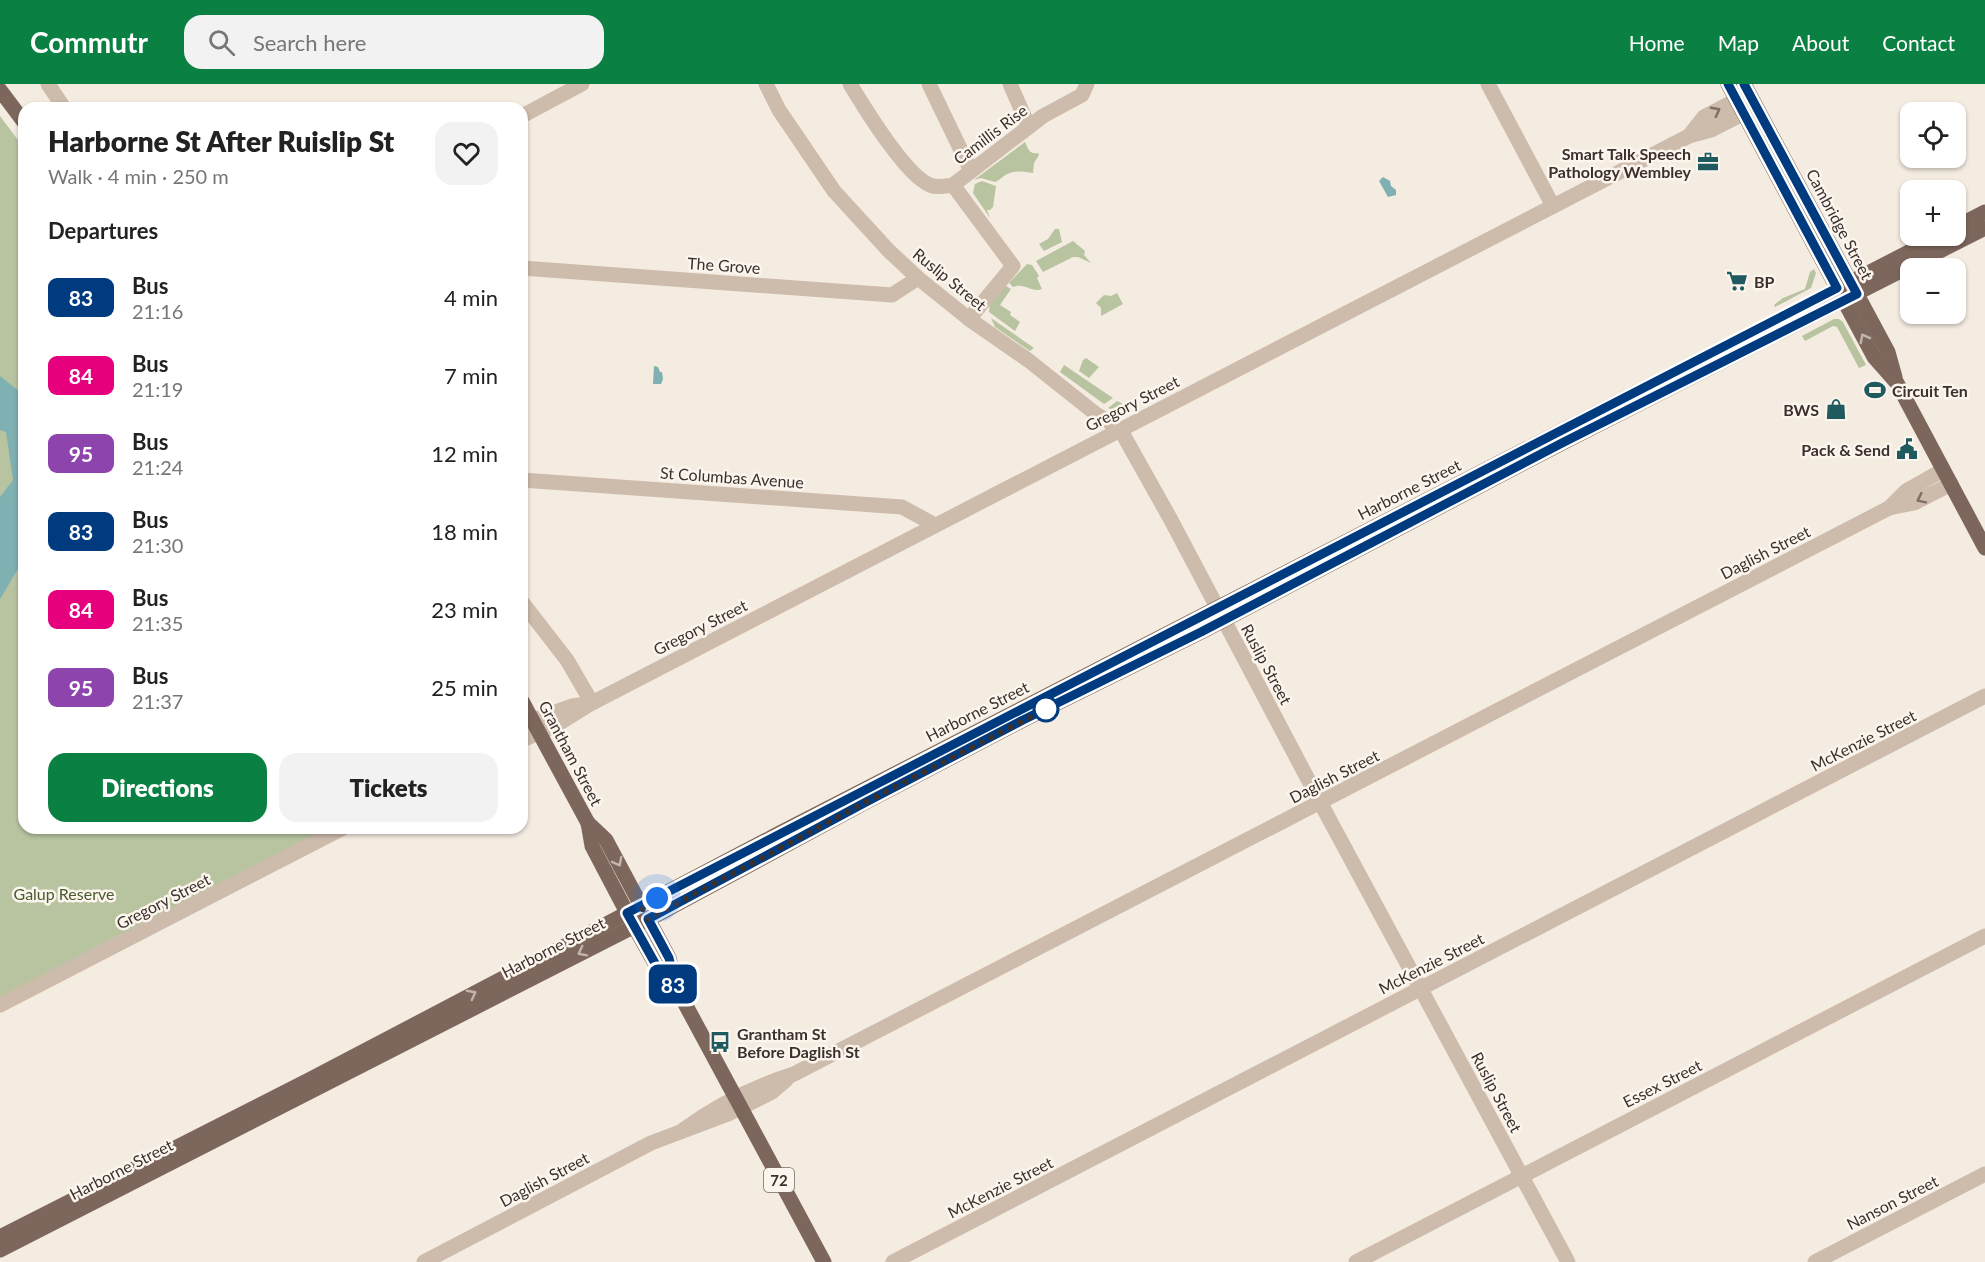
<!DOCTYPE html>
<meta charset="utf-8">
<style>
body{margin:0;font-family:Lato,sans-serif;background:#f2f2f2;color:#222;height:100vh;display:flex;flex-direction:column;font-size:22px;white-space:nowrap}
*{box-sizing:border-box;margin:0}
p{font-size:20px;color:#767676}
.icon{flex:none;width:33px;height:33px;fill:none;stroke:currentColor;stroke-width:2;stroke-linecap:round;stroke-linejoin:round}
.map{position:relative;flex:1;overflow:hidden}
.details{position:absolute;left:18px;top:18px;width:510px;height:732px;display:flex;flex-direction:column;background:#fff;border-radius:18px;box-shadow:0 2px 4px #0004}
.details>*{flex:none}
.badge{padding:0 12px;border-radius:9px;font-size:21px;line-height:39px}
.buttons{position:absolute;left:1900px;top:18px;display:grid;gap:12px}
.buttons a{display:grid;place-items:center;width:66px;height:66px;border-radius:12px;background:#fff;box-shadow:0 2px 4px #0004;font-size:30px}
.you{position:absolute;width:30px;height:30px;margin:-15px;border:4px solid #fff;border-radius:50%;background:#1a73e8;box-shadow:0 0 0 9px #1a73e833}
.map>.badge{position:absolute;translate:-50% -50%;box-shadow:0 0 0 3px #fff}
h2{padding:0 30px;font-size:22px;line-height:54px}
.round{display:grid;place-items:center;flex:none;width:63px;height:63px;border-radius:18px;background:#f2f2f2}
.overview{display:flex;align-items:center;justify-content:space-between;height:102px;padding:0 30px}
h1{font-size:28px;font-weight:800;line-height:45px}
.cta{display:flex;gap:12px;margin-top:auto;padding:12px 30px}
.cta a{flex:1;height:69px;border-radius:18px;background:#0b8043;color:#fff;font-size:24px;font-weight:800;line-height:69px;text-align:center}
.cta a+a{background:#f2f2f2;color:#222}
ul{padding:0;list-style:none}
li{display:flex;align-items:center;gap:18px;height:78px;padding:0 30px}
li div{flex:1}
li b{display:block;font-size:22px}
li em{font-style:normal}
li .badge{min-width:66px;font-weight:700;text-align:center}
header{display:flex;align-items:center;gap:36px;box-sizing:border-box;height:84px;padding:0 30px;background:#0b8043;color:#fff}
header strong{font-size:28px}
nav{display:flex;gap:33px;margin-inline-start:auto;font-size:21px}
.search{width:420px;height:54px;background:#f2f2f2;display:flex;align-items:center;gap:15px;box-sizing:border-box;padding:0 21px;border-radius:18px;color:#767676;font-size:22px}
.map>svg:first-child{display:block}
</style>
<header>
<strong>Commutr</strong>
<div class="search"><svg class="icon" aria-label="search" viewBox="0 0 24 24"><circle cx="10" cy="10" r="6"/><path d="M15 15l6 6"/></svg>Search here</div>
<nav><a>Home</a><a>Map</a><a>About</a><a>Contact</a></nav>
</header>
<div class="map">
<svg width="1985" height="1178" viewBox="0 0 1985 1178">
<rect width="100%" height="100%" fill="#f4ebe1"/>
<g fill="#b8c4a0">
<polygon points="0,32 24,64 24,744 328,744 0,913"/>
<path d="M1025 58C1028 64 1029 71 1038 69L1039 71 1034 79 1033 89C1023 87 1012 86 1004 92 1001 94 998 97 995 98L981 94 974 96Z"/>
<polygon points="982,97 996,102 993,123 990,126 987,126 990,134 973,109 975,100"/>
<polygon points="1055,145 1059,145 1062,158 1044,167 1039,160 1048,155"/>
<polygon points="1073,157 1085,167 1084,171 1091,179 1078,173 1073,173 1043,188 1036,177"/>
<path d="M1027 180 1032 181 1039 192 1037 194 1042 205C1032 209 1024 198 1013 203L1009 199Z"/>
<polygon points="1814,185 1816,189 1811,204 1775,223 1774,221 1783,214 1805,205 1810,188"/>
<polygon points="1006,202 1011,205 1000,221 1011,228 1010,231 1020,238 1015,247 989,228 990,217"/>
<polygon points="1117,209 1123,220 1101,232 1101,224 1096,219 1104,211 1111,212"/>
<polygon points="991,234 1034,264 1030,267 995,243"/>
<polygon points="1834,235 1839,235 1843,238 1866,281 1859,284 1837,243 1833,242 1805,257 1802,252"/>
<polygon points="1086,274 1099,283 1089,294 1079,287 1083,276"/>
<polygon points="1064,281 1113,314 1104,320 1060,288"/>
<polygon points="1117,317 1128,322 1129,328 1121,329 1108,324"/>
</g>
<g fill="#7fb0b2">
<polygon points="1383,93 1390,97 1391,102 1396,106 1396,111 1388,113 1379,97"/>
<polygon points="654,282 658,283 660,288 662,288 663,295 661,300 653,300"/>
<polygon points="0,292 24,311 24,475 0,515 0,413 13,396 6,348 0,346"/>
</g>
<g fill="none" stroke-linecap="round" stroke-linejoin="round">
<g stroke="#cdbbac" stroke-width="15">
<polyline points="48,0 64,24"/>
<polyline points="766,0 779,26 834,107 889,167 918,194 969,235 1028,276 1096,330 1120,345 1171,436 1320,718 1568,1178"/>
<path d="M850 0C864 23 906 92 930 101 937 104 945 102 953 101L1043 32 1082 11 1087 0"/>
<polyline points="929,0 971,87"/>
<polyline points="1010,0 1029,43"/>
<polyline points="1488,0 1553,122"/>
<polyline points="522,32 582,0"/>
<polyline points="1689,52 1704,33 1746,11"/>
<polyline points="953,101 1013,182 969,235"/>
<polyline points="522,184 892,211 918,194"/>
<polyline points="522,396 902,423 935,441"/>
<polyline points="1889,424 1906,407 1943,386"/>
<polyline points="522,518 567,576 592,619"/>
<polyline points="522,640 572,622 586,620"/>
<polyline points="522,656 555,642 592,619 1689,52 1711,46 1754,24"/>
<polyline points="0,921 343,744"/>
<path d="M683 1046C717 1021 753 1003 794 990L1889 424 1914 419 1951 400"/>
<polyline points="424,1178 651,1059 728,1030 772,1008 787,995"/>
<polyline points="893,1178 1985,612"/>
<polyline points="1356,1178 1985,852"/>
<polyline points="1815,1178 1985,1090"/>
</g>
<g stroke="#7d675c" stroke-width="15">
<polyline points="1728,0 1874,273 1897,299 1985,464"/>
<polyline points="1744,0 1888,268 1895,293"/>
<polyline points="0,6 24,38"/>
<polyline points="1956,143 1985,128"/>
<polyline points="522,617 588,739 592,762 634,842 656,881 674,901"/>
<polyline points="588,739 606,756 669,874 676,903 824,1178"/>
<polyline points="0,1153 309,996 776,751 1940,152"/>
<polyline points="0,1166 668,825 866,718 1023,636 1201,548 1562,359 1985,144"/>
</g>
</g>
<defs><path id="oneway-chevron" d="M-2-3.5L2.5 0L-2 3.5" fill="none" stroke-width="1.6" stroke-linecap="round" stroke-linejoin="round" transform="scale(1.5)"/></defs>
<g stroke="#7d6f65">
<use href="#oneway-chevron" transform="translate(1716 27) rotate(-28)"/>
<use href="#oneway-chevron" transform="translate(1921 415) rotate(154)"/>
</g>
<g stroke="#c2b5ac">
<use href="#oneway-chevron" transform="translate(1864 254) rotate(-118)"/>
<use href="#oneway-chevron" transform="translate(618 778) rotate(62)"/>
<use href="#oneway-chevron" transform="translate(582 868) rotate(153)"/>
<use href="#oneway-chevron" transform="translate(472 910) rotate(-28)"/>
</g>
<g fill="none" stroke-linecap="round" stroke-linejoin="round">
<defs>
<polyline id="line" points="1728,0 1837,204 627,829 656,881 676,903 669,874 648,835 866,718 1023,636 1201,548 1562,359 1857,210 1744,0"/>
</defs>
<use href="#line" stroke="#fff" stroke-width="14"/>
<use href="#line" stroke="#003b80" stroke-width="9"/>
<polyline stroke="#3b302b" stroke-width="6" stroke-dasharray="0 10.8" points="657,814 641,822 648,835 866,718 1046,625"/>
</g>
<defs>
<symbol id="office-bare" viewBox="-9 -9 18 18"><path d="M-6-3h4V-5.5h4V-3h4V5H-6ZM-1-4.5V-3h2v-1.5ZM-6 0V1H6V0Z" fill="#1f5a5e" stroke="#fbf5ee" stroke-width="2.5" paint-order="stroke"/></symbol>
<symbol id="supermarket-bare" viewBox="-9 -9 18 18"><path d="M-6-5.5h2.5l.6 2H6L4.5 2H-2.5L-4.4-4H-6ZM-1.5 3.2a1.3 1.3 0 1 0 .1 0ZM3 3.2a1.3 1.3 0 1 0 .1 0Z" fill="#1f5a5e" stroke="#fbf5ee" stroke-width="2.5" paint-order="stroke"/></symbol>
<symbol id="stadium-bare" viewBox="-9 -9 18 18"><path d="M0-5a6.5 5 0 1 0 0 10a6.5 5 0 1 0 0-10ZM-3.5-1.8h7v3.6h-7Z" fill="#1f5a5e" stroke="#fbf5ee" stroke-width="2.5" paint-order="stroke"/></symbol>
<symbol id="shop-bare" viewBox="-9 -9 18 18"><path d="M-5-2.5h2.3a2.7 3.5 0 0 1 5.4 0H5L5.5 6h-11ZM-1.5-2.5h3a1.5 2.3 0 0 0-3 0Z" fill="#1f5a5e" stroke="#fbf5ee" stroke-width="2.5" paint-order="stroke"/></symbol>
<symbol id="civic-bare" viewBox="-9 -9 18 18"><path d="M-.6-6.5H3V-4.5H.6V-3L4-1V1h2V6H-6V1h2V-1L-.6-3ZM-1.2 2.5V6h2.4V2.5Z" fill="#1f5a5e" stroke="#fbf5ee" stroke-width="2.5" paint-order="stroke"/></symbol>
<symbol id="bus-bare" viewBox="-9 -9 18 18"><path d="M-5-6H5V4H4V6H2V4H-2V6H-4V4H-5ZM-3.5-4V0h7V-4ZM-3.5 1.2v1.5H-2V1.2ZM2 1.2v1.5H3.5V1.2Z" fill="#1f5a5e" stroke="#fbf5ee" stroke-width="2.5" paint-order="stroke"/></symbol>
</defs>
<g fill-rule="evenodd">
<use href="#office-bare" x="1693" y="63" width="30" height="30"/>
<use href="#supermarket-bare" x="1722" y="182" width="30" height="30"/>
<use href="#stadium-bare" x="1860" y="291" width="30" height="30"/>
<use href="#shop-bare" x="1821" y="310" width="30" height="30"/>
<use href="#civic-bare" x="1892" y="350" width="30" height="30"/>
<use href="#bus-bare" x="705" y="943" width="30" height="30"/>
</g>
<circle fill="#fff" stroke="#003b80" stroke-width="3" cx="1046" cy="625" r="12"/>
<g text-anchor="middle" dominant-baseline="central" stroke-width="5" stroke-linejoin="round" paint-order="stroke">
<rect fill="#fbf5ee" stroke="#756b66" stroke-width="1.5" x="764" y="1084" width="30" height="24" rx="4.5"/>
<g font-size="15" font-weight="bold" fill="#3b302b">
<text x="779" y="1096">72</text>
</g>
<g font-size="16" fill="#3b302b" stroke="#fbf5ee">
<text transform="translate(990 50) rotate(-37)">Camillis Rise</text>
<text transform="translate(1840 140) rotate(62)">Cambridge Street</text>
<text transform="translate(724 181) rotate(4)">The Grove</text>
<text transform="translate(950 195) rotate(39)">Ruslip Street</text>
<text transform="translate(1132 319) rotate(-27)">Gregory Street</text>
<text transform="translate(732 393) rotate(4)">St Columbas Avenue</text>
<text transform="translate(1409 405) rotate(-27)">Harborne Street</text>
<text transform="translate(1765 468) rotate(-27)">Daglish Street</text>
<text transform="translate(700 543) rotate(-27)">Gregory Street</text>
<text transform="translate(1267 580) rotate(62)">Ruslip Street</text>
<text transform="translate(977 627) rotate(-27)">Harborne Street</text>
<text transform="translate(1863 656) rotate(-27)">McKenzie Street</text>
<text transform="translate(571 669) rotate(62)">Grantham Street</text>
<text transform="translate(1334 692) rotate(-27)">Daglish Street</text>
<text transform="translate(163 817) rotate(-27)">Gregory Street</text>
<text transform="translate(553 863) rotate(-27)">Harborne Street</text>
<text transform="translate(1431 879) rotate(-27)">McKenzie Street</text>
<text transform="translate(1662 999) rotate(-27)">Essex Street</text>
<text transform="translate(1497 1008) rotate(62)">Ruslip Street</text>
<text transform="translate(121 1085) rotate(-27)">Harborne Street</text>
<text transform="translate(544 1095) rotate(-28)">Daglish Street</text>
<text transform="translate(1000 1103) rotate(-27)">McKenzie Street</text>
<text transform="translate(1892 1118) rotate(-27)">Nanson Street</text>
</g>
<g font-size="16" font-weight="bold" fill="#3b302b" stroke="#fbf5ee" text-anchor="end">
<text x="1691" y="69">Smart Talk Speech<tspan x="1691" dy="18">Pathology Wembley</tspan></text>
<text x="1754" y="197" text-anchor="start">BP</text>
<text x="1892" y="306" text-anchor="start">Circuit Ten</text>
<text x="1819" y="325">BWS</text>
<text x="1890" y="365">Pack &amp; Send</text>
<text x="737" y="949" text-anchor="start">Grantham St<tspan x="737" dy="18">Before Daglish St</tspan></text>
</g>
<g font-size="16" fill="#4a5a2e" stroke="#fbf5ee">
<text x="64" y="809">Galup Reserve</text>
</g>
</g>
</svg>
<div class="buttons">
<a><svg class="icon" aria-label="locate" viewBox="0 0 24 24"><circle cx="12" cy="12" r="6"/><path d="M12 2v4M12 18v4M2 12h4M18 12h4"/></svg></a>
<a>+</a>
<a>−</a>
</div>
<div class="you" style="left:657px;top:814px"></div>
<b class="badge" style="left:673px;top:900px;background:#003b80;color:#fff">83</b>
<section class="details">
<div class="overview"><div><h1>Harborne St After Ruislip St</h1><p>Walk · 4 min · 250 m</p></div><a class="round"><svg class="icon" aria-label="heart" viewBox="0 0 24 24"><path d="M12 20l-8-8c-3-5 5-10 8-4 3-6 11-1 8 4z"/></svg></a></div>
<h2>Departures</h2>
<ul>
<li><span class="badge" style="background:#003b80;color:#fff">83</span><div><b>Bus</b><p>21:16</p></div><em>4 min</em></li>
<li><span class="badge" style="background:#e6007e;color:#fff">84</span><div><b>Bus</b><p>21:19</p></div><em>7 min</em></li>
<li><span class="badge" style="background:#8e44ad;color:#fff">95</span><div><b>Bus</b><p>21:24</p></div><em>12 min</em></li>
<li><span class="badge" style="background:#003b80;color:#fff">83</span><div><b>Bus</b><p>21:30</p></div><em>18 min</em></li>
<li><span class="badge" style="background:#e6007e;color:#fff">84</span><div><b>Bus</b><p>21:35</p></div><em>23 min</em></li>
<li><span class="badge" style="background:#8e44ad;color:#fff">95</span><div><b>Bus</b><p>21:37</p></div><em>25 min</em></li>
</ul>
<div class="cta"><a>Directions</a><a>Tickets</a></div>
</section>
</div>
